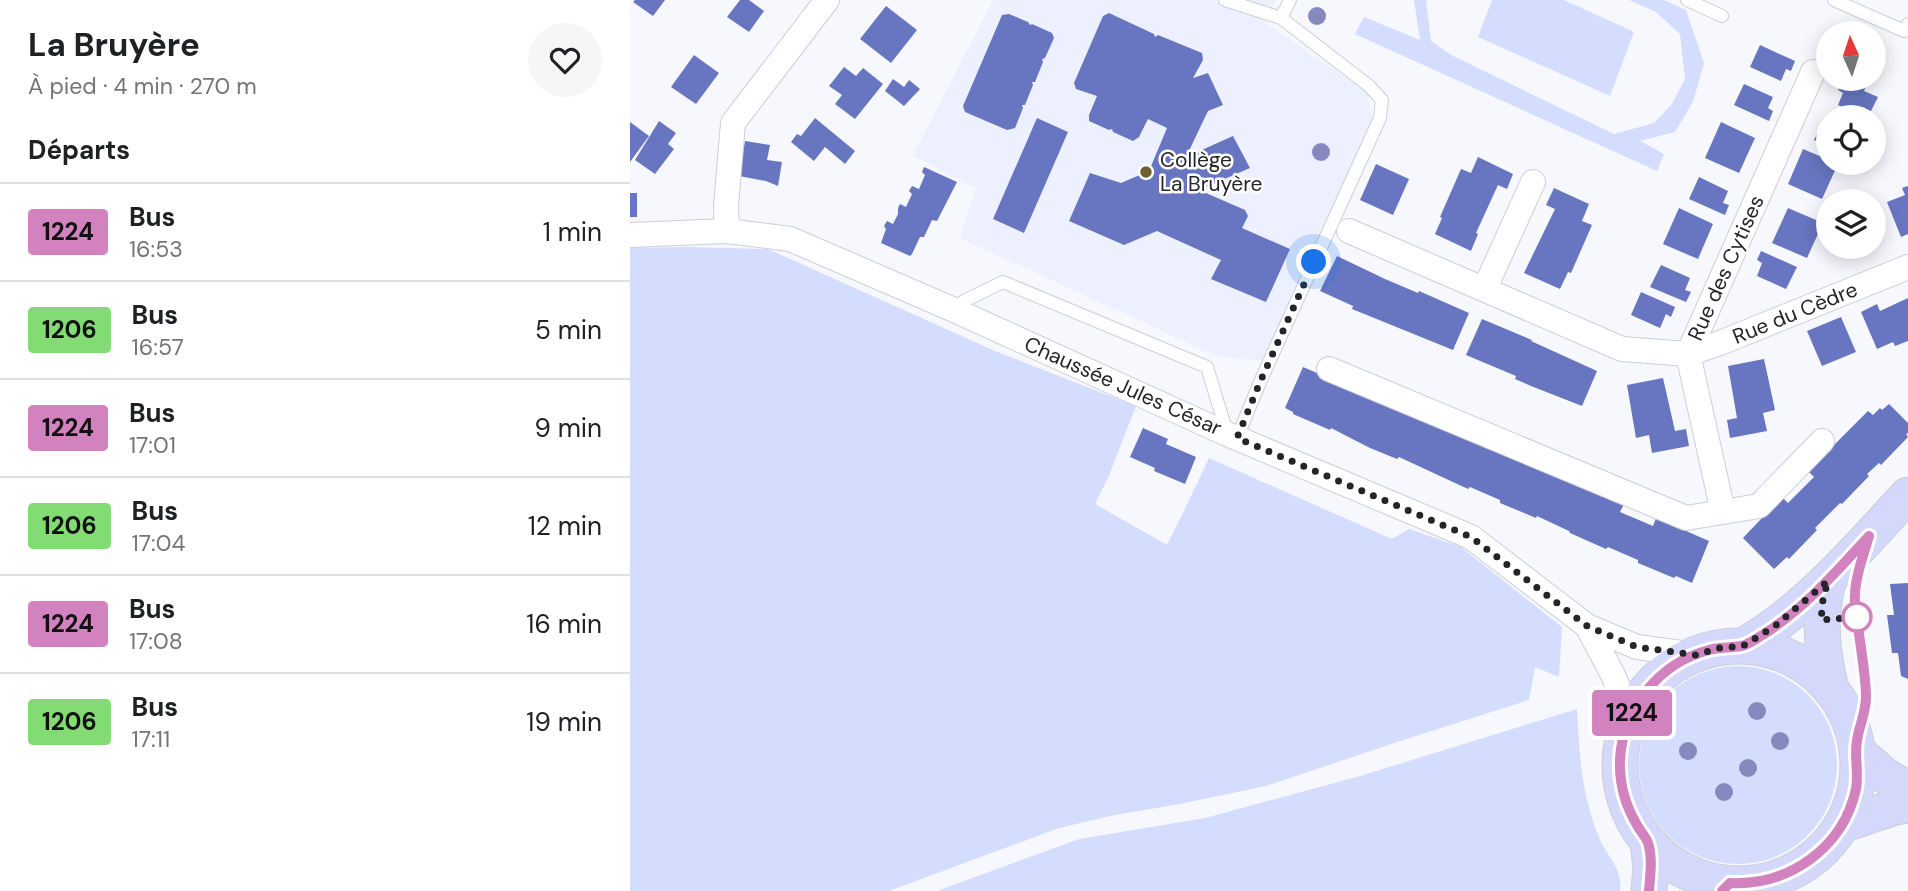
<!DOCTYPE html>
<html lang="fr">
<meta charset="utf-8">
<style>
body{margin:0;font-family:"DM Sans",sans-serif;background:#f6f6f6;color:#202124;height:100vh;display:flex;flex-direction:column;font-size:26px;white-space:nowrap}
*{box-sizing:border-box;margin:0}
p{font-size:23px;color:#757577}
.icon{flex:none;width:38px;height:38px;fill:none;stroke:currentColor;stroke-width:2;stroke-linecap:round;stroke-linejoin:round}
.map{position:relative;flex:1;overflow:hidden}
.drawer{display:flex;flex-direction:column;background:#fff;width:630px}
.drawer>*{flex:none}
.badge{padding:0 14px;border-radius:5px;font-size:24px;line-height:46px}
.needle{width:46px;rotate:357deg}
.tools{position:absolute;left:1186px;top:21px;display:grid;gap:14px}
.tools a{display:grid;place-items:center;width:70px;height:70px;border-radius:50%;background:#fff;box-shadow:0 4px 18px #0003;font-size:35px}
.you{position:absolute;width:35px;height:35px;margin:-18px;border:5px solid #fff;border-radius:50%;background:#1a73e8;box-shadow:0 0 0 10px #1a73e833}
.map>.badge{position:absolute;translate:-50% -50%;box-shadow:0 0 0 4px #fff}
h2{padding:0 28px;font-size:26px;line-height:63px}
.round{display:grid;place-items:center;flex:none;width:74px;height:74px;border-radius:37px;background:#f6f6f6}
.overview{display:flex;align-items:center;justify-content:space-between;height:119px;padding:0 28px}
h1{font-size:33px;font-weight:700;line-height:52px}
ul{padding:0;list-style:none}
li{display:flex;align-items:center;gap:21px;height:98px;padding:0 28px;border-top:2px solid #e0e0e0}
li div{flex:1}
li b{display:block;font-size:26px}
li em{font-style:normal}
li .badge{min-width:77px;font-weight:700;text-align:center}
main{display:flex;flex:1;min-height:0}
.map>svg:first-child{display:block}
</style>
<main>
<section class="drawer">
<div class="overview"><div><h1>La Bruyère</h1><p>À pied · 4 min · 270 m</p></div><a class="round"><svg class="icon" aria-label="heart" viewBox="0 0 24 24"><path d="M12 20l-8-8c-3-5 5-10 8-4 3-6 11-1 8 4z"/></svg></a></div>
<h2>Départs</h2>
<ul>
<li><span class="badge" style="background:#d282be;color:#111">1224</span><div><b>Bus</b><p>16:53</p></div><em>1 min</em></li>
<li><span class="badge" style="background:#82dc73;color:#111">1206</span><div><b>Bus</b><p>16:57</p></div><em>5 min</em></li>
<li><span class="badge" style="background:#d282be;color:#111">1224</span><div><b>Bus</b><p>17:01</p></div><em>9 min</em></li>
<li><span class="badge" style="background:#82dc73;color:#111">1206</span><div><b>Bus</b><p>17:04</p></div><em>12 min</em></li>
<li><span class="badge" style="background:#d282be;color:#111">1224</span><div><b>Bus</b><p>17:08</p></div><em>16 min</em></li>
<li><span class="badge" style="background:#82dc73;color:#111">1206</span><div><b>Bus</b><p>17:11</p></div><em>19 min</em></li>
</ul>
</section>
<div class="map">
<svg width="1278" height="891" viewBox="0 0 1278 891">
<rect width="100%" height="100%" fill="#f6f8fe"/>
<polygon fill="#ecf0ff" points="363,0 645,0 635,23 737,92 743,118 633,361 587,356 330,238 346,188 283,156"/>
<g fill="#d5ddfe">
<polygon points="784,0 796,0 801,41 821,55 984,134 1024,123 1042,104 1055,79 1050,34 1026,12 999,0 1034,0 1056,10 1074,63 1063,102 1045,132 1010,141 1034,154 1027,171 725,34 734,17 790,40"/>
<polygon points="862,0 934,0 1004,32 980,96 848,37"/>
<polygon points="57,247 138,249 365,351 506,406 478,478 465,504 537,545 554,511 579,458 762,539 779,529 831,547 932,627 929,677 905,667 899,700 767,742 636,786 550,804 485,815 429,828 259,891 0,891 0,248"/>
<circle cx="1108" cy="765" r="99"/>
<path d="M947 709C949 744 950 778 960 811 963 821 966 832 971 842 979 858 993 871 990 891H307L449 839 575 818 730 776Z"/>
</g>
<g fill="#6876c1">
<polygon points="5,0 35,0 23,16 3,2"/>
<polygon points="110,0 119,0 134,11 119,32 97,17"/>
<polygon points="256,6 287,30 261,63 230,39"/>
<polygon points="479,13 524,34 525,37 528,35 572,53 573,60 563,78 578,73 593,105 578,111 556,157 603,136 620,168 569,190 615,210 618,216 612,228 660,249 636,302 581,279 591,260 527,231 494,245 439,221 460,173 491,183 519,171 537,128 518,119 509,137 503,141 483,132 482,129 479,130 459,121 459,115 467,96 446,89 444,83 473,16"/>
<polygon points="379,14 398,22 400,25 402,24 422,33 424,38 415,58 412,59 413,62 405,82 402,82 403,85 395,105 392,105 393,108 385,128 377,130 335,112 333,106 372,15"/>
<polygon points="1130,45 1165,61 1161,71 1156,69 1151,81 1120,67"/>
<polygon points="64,55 89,73 66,104 41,87"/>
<polygon points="214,67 226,76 233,68 253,84 225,119 205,104 212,95 199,86"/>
<polygon points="263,79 274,87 279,80 290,89 274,106 255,91"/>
<polygon points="1220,79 1239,79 1234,91 1248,97 1238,117 1208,105 1213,93 1208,90 1213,81 1218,83"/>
<polygon points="1114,84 1143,97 1138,108 1143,111 1139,121 1104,105"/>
<polygon points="185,118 225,151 215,164 195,147 184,161 161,142 167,134 171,136"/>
<polygon points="407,118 438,132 394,233 363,219"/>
<polygon points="29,121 46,133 38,144 44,149 25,174 5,160"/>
<polygon points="0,122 19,136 0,162"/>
<polygon points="1091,122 1125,138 1109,173 1075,158"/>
<polygon points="1199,124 1199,146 1184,140 1189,130 1194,132"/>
<polygon points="115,141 140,145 137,160 152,162 148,186 136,181 109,176"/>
<polygon points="1173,149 1199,160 1199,163 1208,164 1192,199 1158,184"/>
<polygon points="848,157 883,174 877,189 868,185 846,233 848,234 841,251 805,234 812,218 810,217 831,169 841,173"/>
<polygon points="746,164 779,179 763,215 730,200"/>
<polygon points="294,167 327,182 307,221 302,220 294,237 290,237 282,254 280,256 251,243 256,229 254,226 257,221 263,224 268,214 268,208 270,204 276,207 282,194 279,191 282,186 289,189 295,175 292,172"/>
<polygon points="1069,177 1098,191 1093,203 1099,205 1095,215 1059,199"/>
<polygon points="1278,186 1278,234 1271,237 1257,202 1275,195 1272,188"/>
<polygon points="924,188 959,204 952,221 962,225 941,273 938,272 930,289 894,273 925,209 916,205"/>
<rect x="0" y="193" width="7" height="24"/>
<polygon points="1049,208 1083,224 1068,259 1033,244"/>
<polygon points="1158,208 1193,223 1177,258 1142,243"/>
<polygon points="1131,251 1167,267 1156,289 1127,276 1132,263 1127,260"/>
<polygon points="707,256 755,279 788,293 789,291 839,313 823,350 722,309 723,306 690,291"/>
<polygon points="1031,265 1060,278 1055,290 1061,292 1056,302 1020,287"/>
<polygon points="1011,292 1045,307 1041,317 1036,314 1030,328 1001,315"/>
<polygon points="1278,298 1278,341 1265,346 1263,342 1247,349 1231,312 1247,304 1250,311"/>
<polygon points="1211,317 1226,352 1192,366 1177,331"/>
<polygon points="852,319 902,340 901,341 967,371 952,406 901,386 885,379 886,376 836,355"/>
<polygon points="1134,359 1145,410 1133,413 1137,431 1100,438 1097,420 1107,418 1098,366"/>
<polygon points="673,367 994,504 990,512 1023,526 1026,518 1079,541 1062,583 1046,576 1044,578 1008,563 1008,560 978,547 976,549 940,533 939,531 907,516 906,518 870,503 870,500 840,487 838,489 769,457 767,459 740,448 701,428 700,430 663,414 663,412 655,408"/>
<polygon points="1033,378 1045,431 1056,429 1059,446 1022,453 1019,435 1006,438 997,385"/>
<polygon points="1259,404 1278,423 1278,433 1276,434 1278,437 1251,465 1249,463 1237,474 1239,476 1212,504 1210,503 1185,528 1187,530 1159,559 1157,557 1144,569 1113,538 1152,497 1158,503 1184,477 1178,471 1238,411 1243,415 1250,408 1252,410"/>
<polygon points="513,428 538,439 536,444 566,457 555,484 524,471 525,468 500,457"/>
<polygon points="1278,583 1278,679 1271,676 1268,653 1262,653 1257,615 1264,615 1260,584"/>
</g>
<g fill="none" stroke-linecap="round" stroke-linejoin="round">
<defs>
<g id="lane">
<polyline points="595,0 651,18"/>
<polyline points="1057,0 1092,16"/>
<polyline points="1204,0 1274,31 1278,24"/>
<polyline points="322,309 334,301 373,282 577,367 597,433"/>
<polyline points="607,438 630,382 750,118 752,100 738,85 651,18 660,0"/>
<polyline points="1226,743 1236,703 1234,674 1224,596 1226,580 1232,561"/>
</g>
<g id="street">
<polyline points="1183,72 1058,354 1093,512 1129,506 1192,441"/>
<polyline points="97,231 96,206 103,123 197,0"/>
<polyline points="719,231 992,349 1058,354 1090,343 1278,267"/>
<polyline points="0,235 97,231 160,239 322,309 597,434 841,537 957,626 1007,647 1066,655"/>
<polyline points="855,288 903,182"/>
<polyline points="699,369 1056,518 1093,512"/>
<polyline points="957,626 983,675 1000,716"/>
</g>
<g id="secondary">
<path d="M1198 581C1188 620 1192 651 1201 690"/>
<path d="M1113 646C1179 608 1226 550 1278 495"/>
<circle cx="1109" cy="765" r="119"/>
<polyline points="1227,751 1254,775 1278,789"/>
<polyline points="1212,825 1265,807 1278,805"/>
<polyline points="1018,842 1021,867 1019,891"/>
</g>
</defs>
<use href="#lane" stroke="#ccced6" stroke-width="14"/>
<use href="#street" stroke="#ccced6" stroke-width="26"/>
<use href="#secondary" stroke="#ccced6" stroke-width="37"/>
<use href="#lane" stroke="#fff" stroke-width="12"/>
<use href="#street" stroke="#fff" stroke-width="24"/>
<use href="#secondary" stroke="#d4d8fb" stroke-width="35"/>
</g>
<g fill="#8689bd">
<circle cx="687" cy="16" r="9"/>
<circle cx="691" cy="152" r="9"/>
<circle cx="1127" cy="711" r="9"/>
<circle cx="1150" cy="741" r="9"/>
<circle cx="1058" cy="751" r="9"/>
<circle cx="1118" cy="768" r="9"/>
<circle cx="1094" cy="792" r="9"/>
</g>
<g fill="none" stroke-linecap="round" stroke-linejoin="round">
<defs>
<path id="line" d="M1019 891C1020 876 1023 858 1018 843 1016 837 1010 831 1007 825 995 805 989 782 990 759 993 708 1029 663 1079 650 1089 647 1100 648 1111 646 1118 645 1127 638 1134 634 1175 608 1207 571 1239 536 1234 554 1226 573 1225 593 1224 601 1226 611 1227 619 1230 644 1235 669 1236 694 1237 711 1229 725 1227 741 1224 755 1229 772 1226 789 1213 848 1159 886 1100 883L1092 891"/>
</defs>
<use href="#line" stroke="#fff" stroke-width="16"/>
<use href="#line" stroke="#d282be" stroke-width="10"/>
<polyline stroke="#242528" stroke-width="7" stroke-dasharray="0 12.6" points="684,262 630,382 607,438 841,537 957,626 1007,647 1066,655 1089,648 1113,646 1145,626 1198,581 1193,599 1191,620 1227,617"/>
</g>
<circle fill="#6e602e" stroke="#fff" stroke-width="2.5" cx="516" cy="172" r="7"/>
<circle fill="#fff" stroke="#d282be" stroke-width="3.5" cx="1227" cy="617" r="14"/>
<g text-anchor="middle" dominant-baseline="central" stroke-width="5" stroke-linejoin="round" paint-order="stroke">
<g font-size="21" fill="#242528" stroke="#fff" text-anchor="start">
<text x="530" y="160">Collège<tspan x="530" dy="24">La Bruyère</tspan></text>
</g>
<g font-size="21" fill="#242528" stroke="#fff">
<text transform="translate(1096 268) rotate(-66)">Rue des Cytises</text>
<text transform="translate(1165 313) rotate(-22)">Rue du Cèdre</text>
<text transform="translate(493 386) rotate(24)">Chaussée Jules César</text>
</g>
</g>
</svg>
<div class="tools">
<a><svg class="needle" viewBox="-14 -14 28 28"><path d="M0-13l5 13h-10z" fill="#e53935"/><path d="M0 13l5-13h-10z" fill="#757577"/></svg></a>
<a><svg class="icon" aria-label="locate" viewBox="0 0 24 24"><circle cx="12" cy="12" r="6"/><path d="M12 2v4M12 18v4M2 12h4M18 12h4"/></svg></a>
<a><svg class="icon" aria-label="layers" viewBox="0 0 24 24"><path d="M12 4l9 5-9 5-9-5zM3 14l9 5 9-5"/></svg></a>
</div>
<div class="you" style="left:684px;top:262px"></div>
<b class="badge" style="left:1002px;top:713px;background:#d282be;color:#111">1224</b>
</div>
</main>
